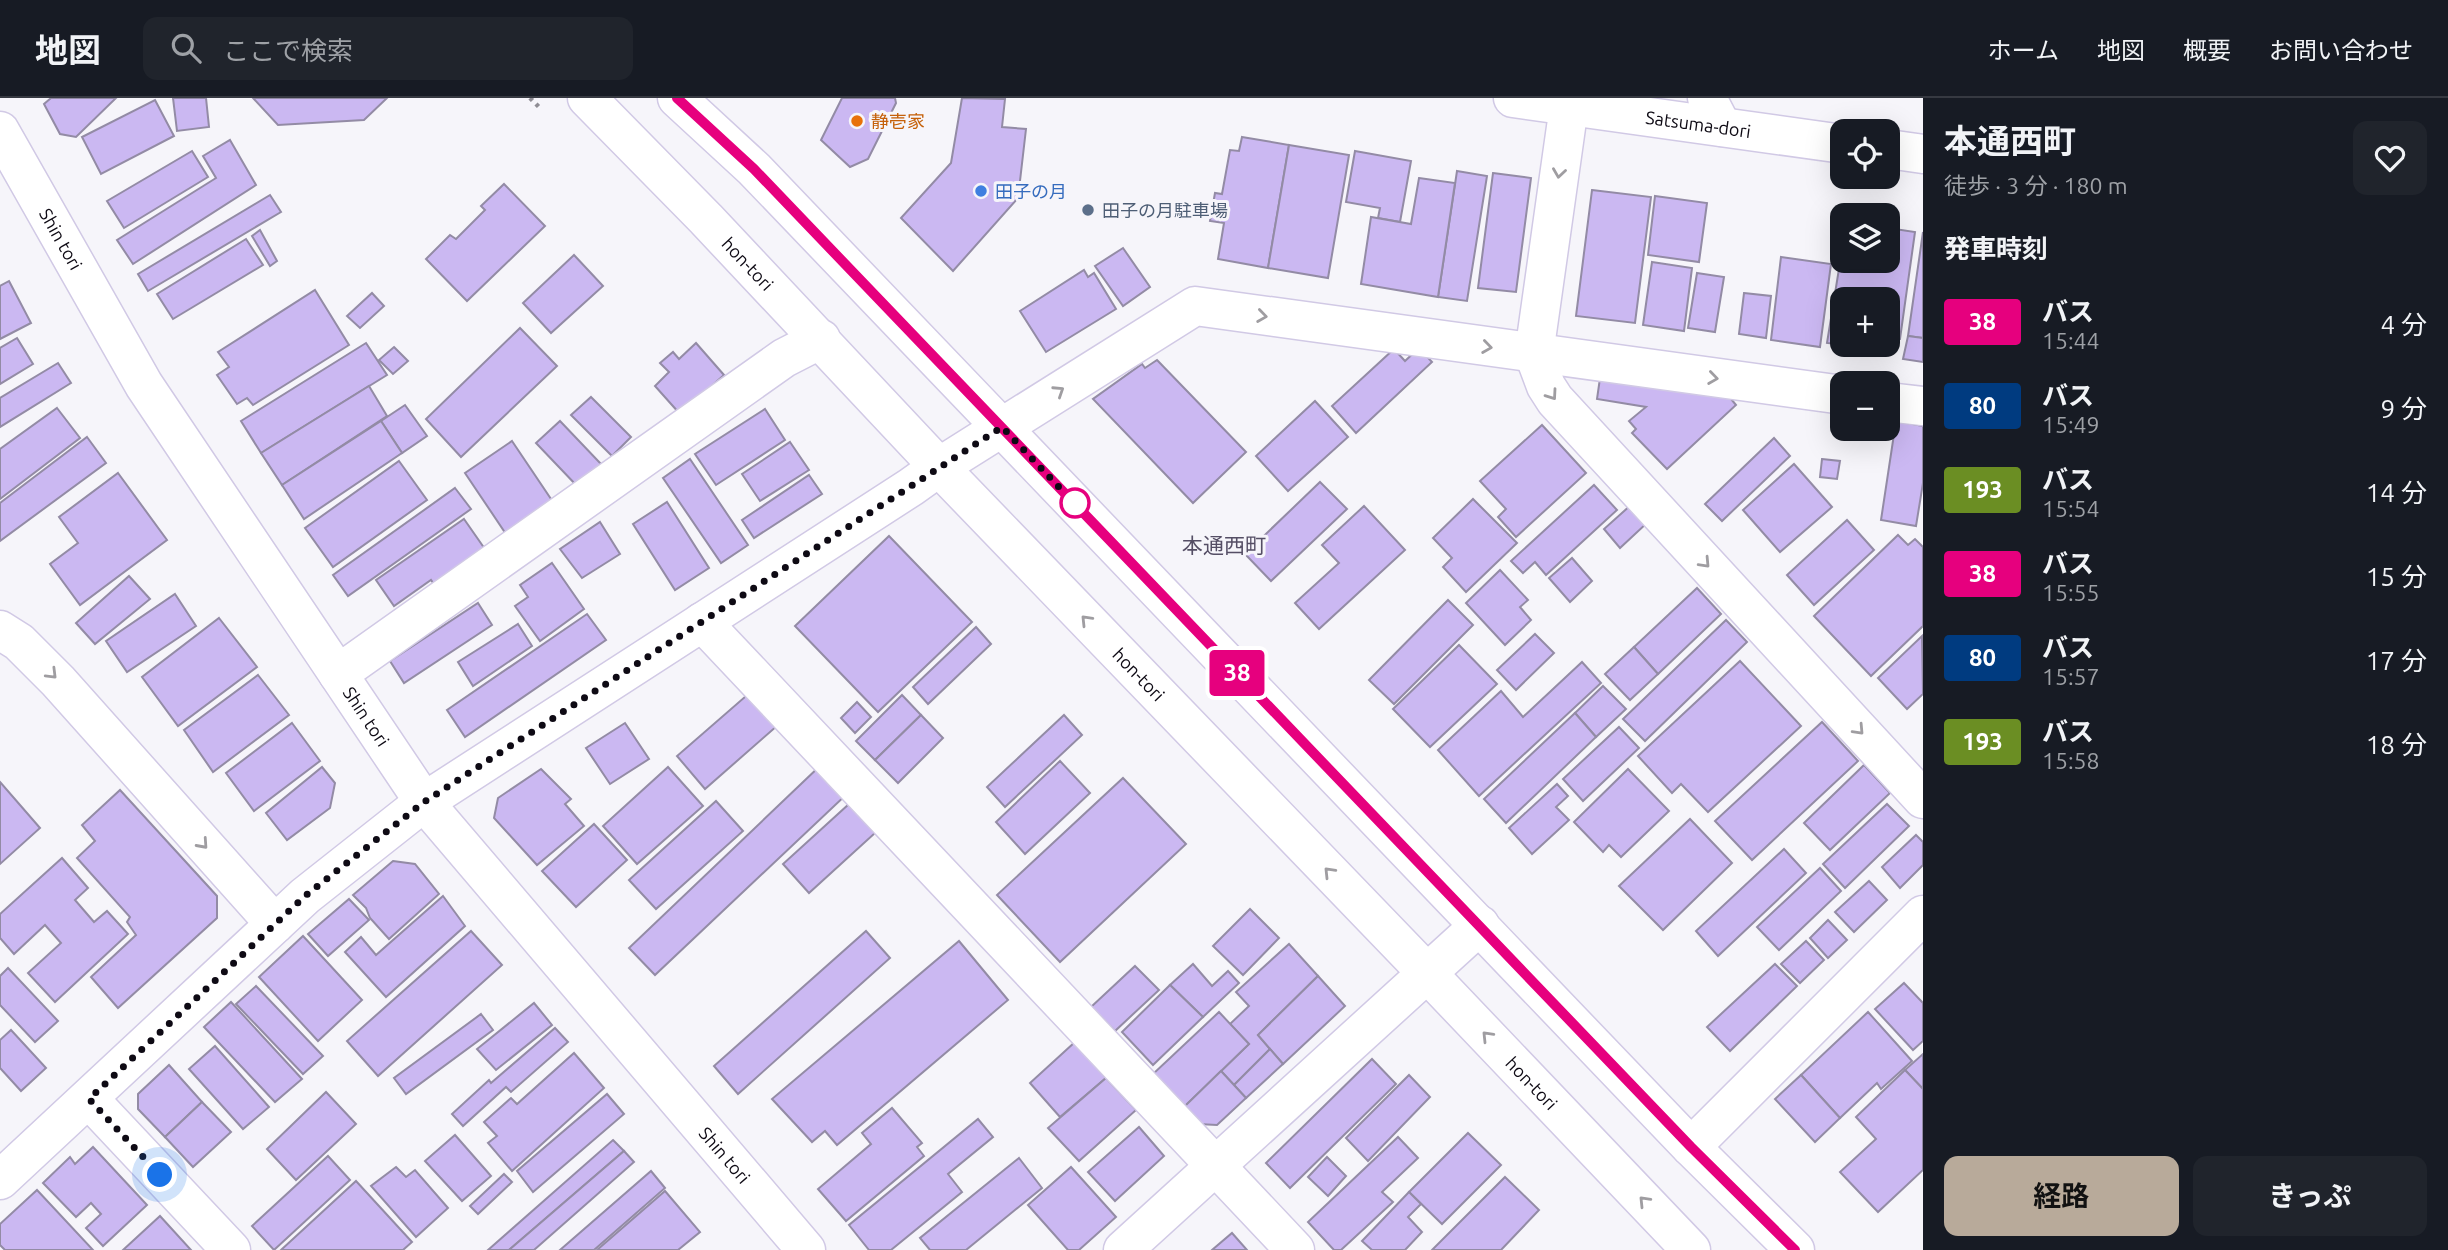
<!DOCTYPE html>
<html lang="ja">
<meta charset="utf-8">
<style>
body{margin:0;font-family:Ubuntu,"Noto Sans JP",sans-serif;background:#20242c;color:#f1f3f6;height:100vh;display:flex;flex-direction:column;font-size:26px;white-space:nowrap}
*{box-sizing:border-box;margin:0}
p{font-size:23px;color:#9ea1a6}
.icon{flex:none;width:38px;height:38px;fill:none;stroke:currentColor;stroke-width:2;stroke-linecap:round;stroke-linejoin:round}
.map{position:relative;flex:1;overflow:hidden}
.panel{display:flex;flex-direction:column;background:#171b24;width:525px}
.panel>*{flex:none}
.badge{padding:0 14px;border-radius:5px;font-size:24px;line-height:46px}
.tools{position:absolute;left:1830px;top:21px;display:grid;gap:14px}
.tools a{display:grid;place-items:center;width:70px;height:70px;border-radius:14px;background:#171b24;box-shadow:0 7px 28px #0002;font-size:35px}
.you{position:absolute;width:35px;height:35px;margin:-18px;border:5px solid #fff;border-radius:50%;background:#1a73e8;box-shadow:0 0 0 10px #1a73e833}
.map>.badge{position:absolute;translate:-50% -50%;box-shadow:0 0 0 4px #fff}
h2{padding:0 21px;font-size:26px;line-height:63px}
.round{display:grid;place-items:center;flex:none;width:74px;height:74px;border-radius:14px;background:#20242c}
.headline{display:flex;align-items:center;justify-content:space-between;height:119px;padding:0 21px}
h1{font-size:33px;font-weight:700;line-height:52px}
.cta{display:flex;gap:14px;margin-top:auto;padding:14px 21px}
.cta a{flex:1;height:80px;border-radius:14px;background:#b8aa9a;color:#111;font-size:28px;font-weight:700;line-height:80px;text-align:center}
.cta a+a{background:#20242c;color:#f1f3f6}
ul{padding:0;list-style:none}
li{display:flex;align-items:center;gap:21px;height:84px;padding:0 21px}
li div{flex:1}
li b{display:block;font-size:26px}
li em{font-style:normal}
li .badge{min-width:77px;font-weight:700;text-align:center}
header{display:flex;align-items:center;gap:42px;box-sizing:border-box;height:98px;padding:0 35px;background:#171b24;border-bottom:2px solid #363941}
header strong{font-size:33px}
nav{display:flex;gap:38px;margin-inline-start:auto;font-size:24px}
.search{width:490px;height:63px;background:#20242c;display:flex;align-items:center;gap:18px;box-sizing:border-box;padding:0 24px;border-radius:14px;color:#9ea1a6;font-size:26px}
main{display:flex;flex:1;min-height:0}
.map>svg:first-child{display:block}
</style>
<header>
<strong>地図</strong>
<div class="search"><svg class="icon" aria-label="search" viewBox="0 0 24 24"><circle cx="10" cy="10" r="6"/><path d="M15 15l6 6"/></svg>ここで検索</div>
<nav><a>ホーム</a><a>地図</a><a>概要</a><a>お問い合わせ</a></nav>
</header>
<main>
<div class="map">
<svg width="1923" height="1152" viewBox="0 0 1923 1152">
<rect width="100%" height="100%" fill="#f6f5fa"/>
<g fill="#cbb8f2" stroke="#938ba5" stroke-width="2">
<polygon points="51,0 116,0 76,39 60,36 44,6"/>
<polygon points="173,0 206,0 209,29 177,33"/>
<polygon points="253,0 387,0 364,22 278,27"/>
<polygon points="842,0 895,0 896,5 868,61 850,69 821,42"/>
<polygon points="962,0 1005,1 1002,29 1026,31 1018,100 953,173 901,120 951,65"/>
<polygon points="155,2 174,38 101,76 82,39"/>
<polygon points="1242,39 1289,47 1268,170 1218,161 1224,125 1210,123 1215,95 1222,96 1230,52 1239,53"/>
<polygon points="230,42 256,87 133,166 117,142 216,80 203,58"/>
<polygon points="1289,47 1349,57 1328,180 1268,170"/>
<polygon points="192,53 208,79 124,130 107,103"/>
<polygon points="1355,53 1411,63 1400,124 1378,120 1380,110 1346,104"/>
<polygon points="1457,73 1487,78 1467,203 1438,199"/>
<polygon points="1493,75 1531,80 1516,194 1478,190"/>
<polygon points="1419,80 1455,85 1438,199 1361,186 1371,119 1411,126"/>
<polygon points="504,86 545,128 467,203 426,161 450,137 456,141 485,112 481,108"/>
<polygon points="1592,92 1651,99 1635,225 1576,218"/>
<polygon points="270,97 281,114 148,193 138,176"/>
<polygon points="1655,98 1707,105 1699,164 1648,157"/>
<polygon points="1888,130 1915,134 1900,241 1888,240 1888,201 1843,201 1843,247 1852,248 1827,245 1843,146 1843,163 1888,163"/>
<polygon points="260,132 277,163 270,168 252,138"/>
<polygon points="1923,134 1923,240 1908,238"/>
<polygon points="246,141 263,167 173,221 157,196"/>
<polygon points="1123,150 1150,189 1123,208 1095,168"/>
<polygon points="574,157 603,188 551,235 523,205"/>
<polygon points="1781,159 1831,166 1820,249 1771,242"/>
<polygon points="1652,164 1692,170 1684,233 1643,227"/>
<polygon points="1084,172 1088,179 1094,175 1116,211 1046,254 1020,213"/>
<polygon points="1697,175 1724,179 1715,234 1688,230"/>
<polygon points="9,183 31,225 0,241 0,188"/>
<polygon points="315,192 349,247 253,307 247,300 237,306 217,277 229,269 218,254"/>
<polygon points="372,195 384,208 360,230 347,218"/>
<polygon points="1744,195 1771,198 1766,240 1739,236"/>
<polygon points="520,230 557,268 461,359 426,321"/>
<polygon points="1908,238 1923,240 1923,264 1903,261"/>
<polygon points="17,240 33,266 0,286 0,250"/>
<polygon points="366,245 387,277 261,355 241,323"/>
<polygon points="696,245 724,277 680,316 655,288 669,274 660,265 673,254 679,261"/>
<polygon points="394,249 408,263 393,276 379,262"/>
<polygon points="1419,250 1432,264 1356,335 1332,308 1394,251 1405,263"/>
<polygon points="1157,262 1246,354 1193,405 1093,301 1142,266 1145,270"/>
<polygon points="58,265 71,285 0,329 0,300"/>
<polygon points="1600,280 1727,296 1736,307 1667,371 1632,335 1636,331 1629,323 1646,309 1597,301"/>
<polygon points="369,288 387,318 282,387 261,355"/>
<polygon points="591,299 631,339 612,358 571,317"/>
<polygon points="1315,303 1348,339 1288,393 1256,358"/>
<polygon points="405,307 427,338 402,355 381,323"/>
<polygon points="57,310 80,340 0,401 0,351"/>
<polygon points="765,311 785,342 716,387 695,356"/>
<polygon points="381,323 402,355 304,421 282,387"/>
<polygon points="560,323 601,366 578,389 536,345"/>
<polygon points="1896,323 1923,328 1923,385 1916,428 1881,422"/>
<polygon points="1542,327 1586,375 1516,439 1498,419 1506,411 1480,383"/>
<polygon points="87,339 106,365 0,443 0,405"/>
<polygon points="1774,340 1790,358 1722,423 1705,406"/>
<polygon points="512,343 553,404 506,436 465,375"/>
<polygon points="790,344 809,372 760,403 742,376"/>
<polygon points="690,361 748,447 721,465 663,380"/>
<polygon points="1822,361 1840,363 1837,381 1820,379"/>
<polygon points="399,363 427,402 333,469 305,430"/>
<polygon points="1794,366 1832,409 1780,454 1743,412"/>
<polygon points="118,375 167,442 80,507 50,466 78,445 59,419"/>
<polygon points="809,377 822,396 754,440 742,422"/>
<polygon points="1320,384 1347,411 1271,483 1245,456"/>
<polygon points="1594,387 1617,412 1546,477 1535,464 1523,475 1511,463"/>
<polygon points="455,390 471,411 348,498 333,477"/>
<polygon points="1473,401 1517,445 1466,494 1443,469 1452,460 1433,440"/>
<polygon points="667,404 709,470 675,492 633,426"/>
<polygon points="1632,406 1648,424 1620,450 1604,431"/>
<polygon points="1364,408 1405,452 1319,531 1295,505 1339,465 1322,447"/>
<polygon points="464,421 487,454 436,489 431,482 394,508 376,482"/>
<polygon points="1847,422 1874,452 1814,507 1787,477"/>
<polygon points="600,424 620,456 582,480 560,451"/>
<polygon points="1898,437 1908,447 1915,441 1923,449 1923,528 1871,578 1814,518"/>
<polygon points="889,438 972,524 878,614 795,528"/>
<polygon points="1572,460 1592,483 1570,504 1549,480"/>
<polygon points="552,465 584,511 540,543 515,508 528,499 520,487"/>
<polygon points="1500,472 1528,502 1520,509 1531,522 1505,547 1466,505"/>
<polygon points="129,478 150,501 95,546 76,525"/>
<polygon points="1697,490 1721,516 1658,576 1634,549"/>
<polygon points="175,496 196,528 127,574 106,543"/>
<polygon points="1448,502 1473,527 1394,606 1369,582"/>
<polygon points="478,505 492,527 404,585 390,563"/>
<polygon points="587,516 606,542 465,639 447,612"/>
<polygon points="219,520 257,569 178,628 142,579"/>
<polygon points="1726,522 1747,544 1645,643 1623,621"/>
<polygon points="518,526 532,548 473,588 458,564"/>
<polygon points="976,529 991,546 928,606 913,589"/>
<polygon points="1535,536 1554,555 1516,592 1497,572"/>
<polygon points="1922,538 1923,596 1907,611 1878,580"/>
<polygon points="1459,547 1497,586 1430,649 1393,611"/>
<polygon points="1634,549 1658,576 1630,602 1605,576"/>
<polygon points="1740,563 1801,628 1708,714 1681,686 1672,695 1638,658"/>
<polygon points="1582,564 1601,585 1479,698 1438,652 1501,593 1523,619"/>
<polygon points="258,577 289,617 213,674 184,632"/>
<polygon points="1603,588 1626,611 1596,639 1575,615"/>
<polygon points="902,597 921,617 875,662 856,643"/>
<polygon points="746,598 778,627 705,691 677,658"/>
<polygon points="857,604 871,619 855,635 841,620"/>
<polygon points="1575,615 1596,639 1506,725 1484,701"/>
<polygon points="921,617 943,640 898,685 875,662"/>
<polygon points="1064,617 1082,637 1005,709 987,689"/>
<polygon points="1822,624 1858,663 1752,762 1715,723"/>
<polygon points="292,625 320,663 254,713 226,675"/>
<polygon points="625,625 649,661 610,686 586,650"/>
<polygon points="1619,629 1639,650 1583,703 1563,681"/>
<polygon points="1060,663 1090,695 1025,756 996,724"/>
<polygon points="822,666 849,694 655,877 629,850"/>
<polygon points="1864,667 1890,695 1830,752 1804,725"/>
<polygon points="322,669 335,685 330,710 287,742 266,715"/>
<polygon points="668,669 703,708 637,766 603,728"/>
<polygon points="541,671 571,701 565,706 584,728 537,767 494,720 498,700"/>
<polygon points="1628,671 1669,713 1621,759 1609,747 1603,754 1574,724"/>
<polygon points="1123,680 1186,746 1060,864 997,797"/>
<polygon points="0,684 40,730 0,766"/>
<polygon points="1557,686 1568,698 1556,709 1569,722 1532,756 1509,730"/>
<polygon points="120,692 217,798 217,820 118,910 91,879 136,837 127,824 130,819 77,760 95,743 82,727"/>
<polygon points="716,703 743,733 656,811 629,782"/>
<polygon points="849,706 875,735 809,795 783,766"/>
<polygon points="1887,706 1909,728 1845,790 1823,766"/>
<polygon points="1690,721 1732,765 1663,832 1619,788"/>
<polygon points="594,726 627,762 576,809 542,773"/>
<polygon points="1916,737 1923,744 1923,767 1900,790 1882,769"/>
<polygon points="1784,751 1806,775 1718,858 1696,833"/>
<polygon points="62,760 88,790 75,802 94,824 107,813 128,836 55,904 28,875 61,845 45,827 14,856 0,840 0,816"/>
<polygon points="393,763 415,766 439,796 389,841 370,820 366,810 353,797"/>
<polygon points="1820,770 1841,793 1779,852 1757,829"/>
<polygon points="1869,783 1887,802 1854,834 1835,814"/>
<polygon points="443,798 465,828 386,899 345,854 361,839 376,857"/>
<polygon points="349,801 369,822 328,858 308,836"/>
<polygon points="1250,811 1279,840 1243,877 1213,848"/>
<polygon points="1828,822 1847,842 1828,860 1810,840"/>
<polygon points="471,833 502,867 378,978 347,943"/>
<polygon points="866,833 890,860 738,996 714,968"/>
<polygon points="303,838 362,902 318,943 259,879"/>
<polygon points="959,843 1008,902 837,1047 825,1033 812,1044 772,1001"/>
<polygon points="1806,843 1824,862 1800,885 1781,866"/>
<polygon points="1289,846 1318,878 1258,937 1270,951 1234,987 1221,973 1249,946 1230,926 1249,908 1236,894"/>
<polygon points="1193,866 1212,888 1228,873 1239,885 1203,919 1170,887"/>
<polygon points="1775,866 1797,888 1730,953 1707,929"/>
<polygon points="1135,868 1159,892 1115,933 1091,909"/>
<polygon points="8,870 58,923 35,944 0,907 0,878"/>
<polygon points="1318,878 1345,908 1283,966 1258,937"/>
<polygon points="1904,885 1923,905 1923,943 1913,952 1875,911"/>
<polygon points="1170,887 1203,919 1153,967 1122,934"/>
<polygon points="256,888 323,958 303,976 236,906"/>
<polygon points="231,904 302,981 275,1004 204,929"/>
<polygon points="534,905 552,927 496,972 477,951"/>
<polygon points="1219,914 1249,946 1184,1009 1153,976"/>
<polygon points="1868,914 1912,963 1881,991 1877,985 1840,1020 1801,977"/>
<polygon points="481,916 493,932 406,996 394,980"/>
<polygon points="555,930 568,944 511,994 506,989 463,1028 452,1016 489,982 491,985"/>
<polygon points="11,932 46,970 21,993 0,970 0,942"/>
<polygon points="1075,944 1106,980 1060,1019 1030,985"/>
<polygon points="215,948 269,1009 243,1031 189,971"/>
<polygon points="1270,951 1283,966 1246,1000 1234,987"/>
<polygon points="574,955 604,990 512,1073 488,1045 497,1038 484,1024 511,1000 517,1006"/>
<polygon points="1923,956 1923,991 1905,972"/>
<polygon points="1372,961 1396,986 1290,1090 1266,1065"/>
<polygon points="169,967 202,1004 165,1039 138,1011 138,996"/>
<polygon points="1905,972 1923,991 1923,1072 1878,1114 1840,1074 1876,1041 1856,1019"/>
<polygon points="1221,973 1246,1000 1217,1027 1198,1026 1184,1009"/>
<polygon points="1409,977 1430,999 1368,1063 1346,1040"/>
<polygon points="1801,977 1840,1020 1815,1044 1775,1001"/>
<polygon points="1106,980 1136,1012 1079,1063 1048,1030"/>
<polygon points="326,994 356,1026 296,1082 267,1051"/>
<polygon points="607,996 624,1016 533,1094 517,1073"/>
<polygon points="202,1004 231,1034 193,1069 165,1039"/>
<polygon points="892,1010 922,1045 917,1049 924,1058 846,1123 818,1091 871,1046 862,1035"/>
<polygon points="978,1021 993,1039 948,1076 962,1094 891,1152 869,1152 849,1127"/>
<polygon points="1139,1029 1164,1058 1115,1103 1088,1074"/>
<polygon points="1468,1035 1501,1067 1442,1126 1409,1094"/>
<polygon points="455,1037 491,1078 462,1103 425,1063"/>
<polygon points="1398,1039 1418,1060 1382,1094 1393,1104 1341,1152 1334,1152 1308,1124"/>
<polygon points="613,1042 624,1053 509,1152 488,1152"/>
<polygon points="93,1049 147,1107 103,1148 86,1130 101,1116 91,1105 76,1119 43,1085 70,1059 75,1066"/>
<polygon points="624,1053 634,1064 534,1152 509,1152"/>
<polygon points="328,1058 350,1082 274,1152 252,1128"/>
<polygon points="1327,1059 1346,1078 1328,1098 1308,1079"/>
<polygon points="1019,1060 1042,1090 966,1152 930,1152 920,1140"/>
<polygon points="396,1069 406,1079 415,1072 448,1110 416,1139 371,1088"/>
<polygon points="1071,1069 1116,1119 1079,1152 1068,1152 1028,1107"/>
<polygon points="651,1073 665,1090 594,1152 560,1152"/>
<polygon points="504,1076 512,1084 478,1116 470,1108"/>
<polygon points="1505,1079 1539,1112 1501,1152 1432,1152"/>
<polygon points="356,1083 412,1144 403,1152 281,1152"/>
<polygon points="37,1092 93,1152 5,1152 0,1147 0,1126"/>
<polygon points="665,1093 700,1134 678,1152 597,1152"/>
<polygon points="1409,1094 1421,1106 1408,1119 1422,1134 1405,1152 1372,1152 1362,1143"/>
<polygon points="160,1118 191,1152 123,1152"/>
<polygon points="1232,1135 1247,1152 1212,1152"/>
</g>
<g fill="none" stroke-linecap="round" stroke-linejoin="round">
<defs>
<g id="minor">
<polyline points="1707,0 1722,29"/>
<polyline points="1569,8 1534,256 1546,288 1555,302 1923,701"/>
<path id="s1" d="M0 33 144 287 424 704 806 1152"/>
<polyline points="1888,304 1923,308"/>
<polyline points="702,524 1295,1152"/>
<polyline points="0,532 19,544 58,583 275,826"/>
<polyline points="338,576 784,260 821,241"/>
<polyline points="89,1001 231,1152"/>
<polyline points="1691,1049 1923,817"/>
<polyline points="0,1082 305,798 424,704 911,389 939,369 1195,208 1843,297"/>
<polyline points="1123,1152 1480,827"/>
</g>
<g id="major">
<path id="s2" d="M587 0 706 121 939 369 1427 875 1691 1152"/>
<polyline points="677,0 754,71 1691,1049 1795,1152"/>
<path id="s3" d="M1513 0 1843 46"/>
<polyline points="1888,51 1923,56"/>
</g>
</defs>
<use href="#minor" stroke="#d1c9e5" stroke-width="41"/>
<use href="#major" stroke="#d1c9e5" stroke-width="41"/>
<polyline stroke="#8f8d94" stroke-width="4.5" stroke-dasharray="3.5 5" stroke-linecap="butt" points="530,0 542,12"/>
<use href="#minor" stroke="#fff" stroke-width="38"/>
<use href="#major" stroke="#fff" stroke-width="38"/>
</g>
<defs><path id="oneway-chevron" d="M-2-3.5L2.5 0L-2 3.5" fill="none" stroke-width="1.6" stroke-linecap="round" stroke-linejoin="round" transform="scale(1.75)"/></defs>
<g stroke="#9f9da1">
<use href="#oneway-chevron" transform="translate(1559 75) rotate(98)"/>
<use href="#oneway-chevron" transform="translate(1262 218) rotate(8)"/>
<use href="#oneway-chevron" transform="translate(1487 249) rotate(8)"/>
<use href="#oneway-chevron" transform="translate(1713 280) rotate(8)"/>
<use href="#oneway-chevron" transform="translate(1059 293) rotate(-33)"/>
<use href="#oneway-chevron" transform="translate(1552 297) rotate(55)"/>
<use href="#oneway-chevron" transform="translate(1705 465) rotate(47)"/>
<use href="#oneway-chevron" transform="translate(1086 522) rotate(-134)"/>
<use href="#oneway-chevron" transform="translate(52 576) rotate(45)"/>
<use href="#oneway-chevron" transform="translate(1859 632) rotate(47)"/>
<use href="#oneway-chevron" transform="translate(203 746) rotate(48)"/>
<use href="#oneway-chevron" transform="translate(1329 774) rotate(-134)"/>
<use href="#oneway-chevron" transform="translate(1487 938) rotate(-134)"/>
<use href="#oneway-chevron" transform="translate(1644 1103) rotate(-134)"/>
</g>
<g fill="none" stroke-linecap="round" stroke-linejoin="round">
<defs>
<polyline id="line" points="677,0 754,71 1691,1049 1795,1152"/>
</defs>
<use href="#line" stroke="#fff" stroke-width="16"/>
<use href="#line" stroke="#e6007e" stroke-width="10"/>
<polyline stroke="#0e0a14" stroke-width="7" stroke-dasharray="0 12.6" points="160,1077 89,1001 305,798 424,704 1002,329 1078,409 1075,405"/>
</g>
<circle fill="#e8710a" stroke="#f6f5fa" stroke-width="2.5" cx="857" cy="23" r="7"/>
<circle fill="#3f7fe0" stroke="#f6f5fa" stroke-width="2.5" cx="981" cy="93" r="7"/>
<circle fill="#5c6f8a" stroke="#f6f5fa" stroke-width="2.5" cx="1088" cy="112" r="7"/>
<circle fill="#fff" stroke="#e6007e" stroke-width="3.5" cx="1075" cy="405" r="14"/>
<g text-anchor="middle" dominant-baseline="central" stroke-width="6" stroke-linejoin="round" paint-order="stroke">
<g font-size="18" fill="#c56008" stroke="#f6f5fa" text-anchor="start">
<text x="871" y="23">静壱家</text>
</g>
<g font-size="18" fill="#0e0a14" stroke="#f6f5fa">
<text stroke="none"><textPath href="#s3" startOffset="187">Satsuma-dori</textPath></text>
<text stroke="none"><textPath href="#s1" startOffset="124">Shin tori</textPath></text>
<text stroke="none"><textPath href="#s2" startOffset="231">hon-tori</textPath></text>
<text stroke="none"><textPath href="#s2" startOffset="798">hon-tori</textPath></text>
<text stroke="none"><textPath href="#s1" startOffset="691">Shin tori</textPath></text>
<text stroke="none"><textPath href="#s2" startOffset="1365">hon-tori</textPath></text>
<text stroke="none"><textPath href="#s1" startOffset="1258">Shin tori</textPath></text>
</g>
<g font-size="18" fill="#366cbe" stroke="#f6f5fa" text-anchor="start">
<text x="995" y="93">田子の月</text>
</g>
<g font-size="18" fill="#4e5e75" stroke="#f6f5fa" text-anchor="start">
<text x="1102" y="112">田子の月駐車場</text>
</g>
<g font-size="21" fill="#554e65" stroke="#f6f5fa">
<text x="1224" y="447">本通西町</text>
</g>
</g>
</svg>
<div class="tools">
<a><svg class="icon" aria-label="locate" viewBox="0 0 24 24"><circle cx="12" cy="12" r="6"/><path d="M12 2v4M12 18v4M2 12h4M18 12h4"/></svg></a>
<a><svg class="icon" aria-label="layers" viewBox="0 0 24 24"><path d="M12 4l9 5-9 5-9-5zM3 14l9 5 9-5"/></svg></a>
<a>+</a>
<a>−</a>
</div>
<div class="you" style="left:160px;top:1077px"></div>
<b class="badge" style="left:1237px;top:575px;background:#e6007e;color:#fff">38</b>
</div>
<section class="panel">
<div class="headline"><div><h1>本通西町</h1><p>徒歩 · 3 分 · 180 m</p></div><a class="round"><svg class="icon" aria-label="heart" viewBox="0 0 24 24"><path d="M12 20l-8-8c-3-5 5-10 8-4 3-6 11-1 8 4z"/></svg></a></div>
<h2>発車時刻</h2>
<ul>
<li><span class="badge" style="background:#e6007e;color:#fff">38</span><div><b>バス</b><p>15:44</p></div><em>4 分</em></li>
<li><span class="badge" style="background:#003b80;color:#fff">80</span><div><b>バス</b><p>15:49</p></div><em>9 分</em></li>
<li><span class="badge" style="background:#6b8e23;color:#fff">193</span><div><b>バス</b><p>15:54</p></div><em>14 分</em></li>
<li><span class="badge" style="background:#e6007e;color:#fff">38</span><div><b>バス</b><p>15:55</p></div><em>15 分</em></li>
<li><span class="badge" style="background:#003b80;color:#fff">80</span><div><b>バス</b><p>15:57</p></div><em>17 分</em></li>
<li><span class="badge" style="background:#6b8e23;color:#fff">193</span><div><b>バス</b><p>15:58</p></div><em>18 分</em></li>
</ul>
<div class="cta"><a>経路</a><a>きっぷ</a></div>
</section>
</main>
